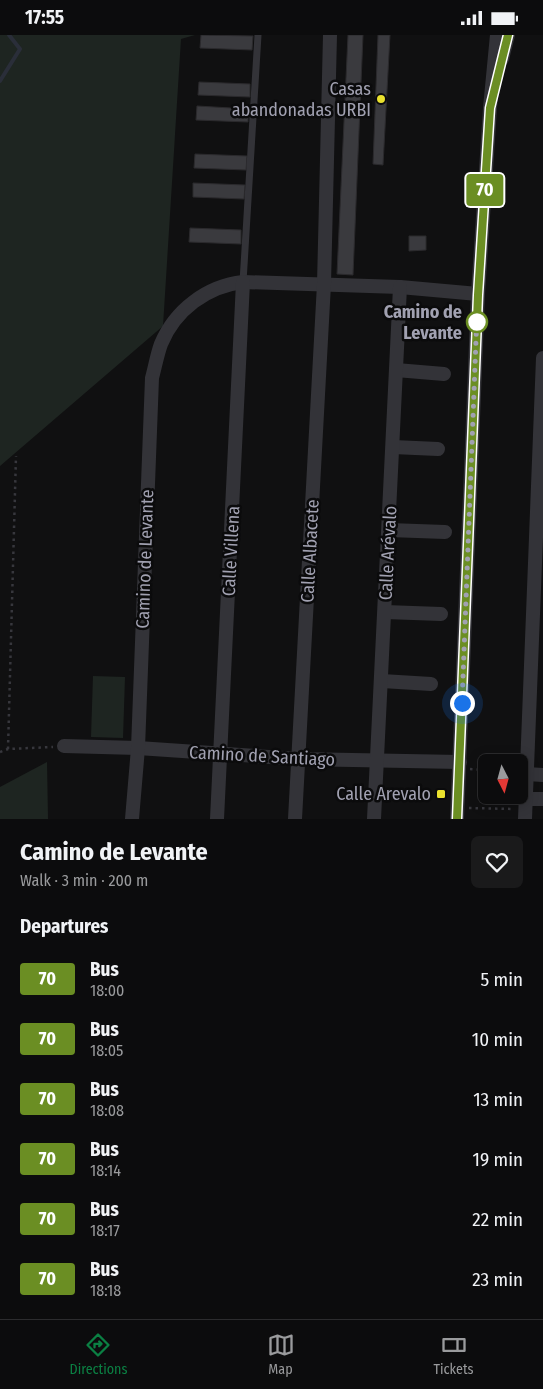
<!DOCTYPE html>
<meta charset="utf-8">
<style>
body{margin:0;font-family:"Fira Sans Condensed",sans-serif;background:#1a1a1b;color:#f1f3f6;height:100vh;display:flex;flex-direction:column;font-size:19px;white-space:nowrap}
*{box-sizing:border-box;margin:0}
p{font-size:16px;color:#9a9b9d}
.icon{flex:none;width:28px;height:28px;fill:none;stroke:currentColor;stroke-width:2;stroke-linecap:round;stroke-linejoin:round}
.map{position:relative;height:784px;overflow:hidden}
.details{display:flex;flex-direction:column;background:#0c0c0d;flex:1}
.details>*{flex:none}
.badge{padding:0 10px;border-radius:4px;font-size:18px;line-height:32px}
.needle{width:32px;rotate:174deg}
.controls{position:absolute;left:478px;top:719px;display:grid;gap:10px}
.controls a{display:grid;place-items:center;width:50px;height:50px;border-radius:8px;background:#0c0c0d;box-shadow:0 2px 12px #0003,0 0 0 1px #2c2c2e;font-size:25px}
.you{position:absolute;width:25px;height:25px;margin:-12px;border:4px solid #fff;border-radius:50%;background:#1a73e8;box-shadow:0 0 0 8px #1a73e833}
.map>.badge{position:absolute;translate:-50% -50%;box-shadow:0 0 0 2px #fff}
h2{padding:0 20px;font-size:19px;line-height:45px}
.round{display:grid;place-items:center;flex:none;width:52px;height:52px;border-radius:8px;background:#1a1a1b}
.head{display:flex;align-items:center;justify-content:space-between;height:85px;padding:0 20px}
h1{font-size:24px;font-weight:700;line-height:38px}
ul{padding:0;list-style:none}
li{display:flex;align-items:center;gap:15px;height:60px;padding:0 20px}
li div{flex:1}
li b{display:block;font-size:19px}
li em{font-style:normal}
li .badge{min-width:55px;font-weight:700;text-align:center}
.status{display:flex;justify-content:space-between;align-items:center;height:35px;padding:0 25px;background:#0c0c0d;direction:ltr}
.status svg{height:14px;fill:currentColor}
.menu{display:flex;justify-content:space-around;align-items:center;height:70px;border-top:1px solid #2c2c2e;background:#0c0c0d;font-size:14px;color:#9a9b9d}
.menu a{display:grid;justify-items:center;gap:2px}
.menu .on{color:#0b8043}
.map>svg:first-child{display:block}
</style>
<div class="status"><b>17:55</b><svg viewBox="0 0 49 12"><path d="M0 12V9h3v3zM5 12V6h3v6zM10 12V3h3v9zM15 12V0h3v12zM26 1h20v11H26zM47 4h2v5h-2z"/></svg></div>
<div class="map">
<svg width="543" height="784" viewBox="0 0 543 784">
<rect width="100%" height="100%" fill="#101011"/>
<g fill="#1e2521">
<polygon points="0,0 195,0 181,4 163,291 0,431"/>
<polygon points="93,641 125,642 123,703 91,702"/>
<polygon points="47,727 48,784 0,784 0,752"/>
</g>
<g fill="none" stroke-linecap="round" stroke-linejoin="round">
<polyline stroke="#2a2e39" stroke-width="4" points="0,46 20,14 9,0"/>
</g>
<g fill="#3a3a3e" stroke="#2b2a2d">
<polygon points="201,0 253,1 252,15 200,13"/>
<polygon points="348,0 363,0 353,240 337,239"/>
<polygon points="378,0 390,0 383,130 373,129"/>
<polygon points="199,47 250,49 250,62 198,60"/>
<polygon points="197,71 248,74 248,87 196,85"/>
<polygon points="195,119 247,121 246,135 194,133"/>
<polygon points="193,148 245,150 244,164 193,162"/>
<polygon points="190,193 241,195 241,209 189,207"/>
<polygon points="409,201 426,201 426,215 409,216"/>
</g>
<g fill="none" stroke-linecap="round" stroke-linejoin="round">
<g stroke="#37373d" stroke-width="2.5" stroke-dasharray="2.5 4" stroke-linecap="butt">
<polyline points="8,714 16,421"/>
<polyline points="0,717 8,714 53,712"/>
<polyline points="470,734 486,735"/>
<polyline points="469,773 514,774"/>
</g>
<polyline stroke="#333338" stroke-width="7" points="243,247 258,0"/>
<g stroke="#333338" stroke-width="14">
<polyline points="502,24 508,0"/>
<polyline points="396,335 444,339"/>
<polyline points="393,412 438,414"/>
<polyline points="389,495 445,497"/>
<polyline points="385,577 441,579"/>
<polyline points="382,646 431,649"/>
<polyline points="64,711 138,713 299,724 460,727"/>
<polyline points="527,739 543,740"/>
<polyline points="526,764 543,764"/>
<path d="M132 784 138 713 152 343C155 332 157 320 161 309 175 275 207 251 243 247L400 252 478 259"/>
<polyline points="217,784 243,247"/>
<polyline points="295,784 324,249 330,0"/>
<polyline points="374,784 400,252"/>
<polyline points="457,784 478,259 490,73 497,0"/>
<polyline points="525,784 543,323"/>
</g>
</g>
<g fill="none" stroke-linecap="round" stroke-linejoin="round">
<defs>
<polyline id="line" points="457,784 478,260 490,73 508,0"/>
</defs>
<use href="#line" stroke="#fff" stroke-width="11"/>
<use href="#line" stroke="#6b8e23" stroke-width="8"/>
<polyline stroke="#a1a1b1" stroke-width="5" stroke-dasharray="0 9" points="462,668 477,279 477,287"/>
</g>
<g fill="#eae12e" stroke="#0b0b0c" stroke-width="2">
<circle cx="381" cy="64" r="5"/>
<rect x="436" y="754" width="10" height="10" rx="2.5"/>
</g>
<circle fill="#fff" stroke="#6b8e23" stroke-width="2.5" cx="477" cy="287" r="10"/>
<g text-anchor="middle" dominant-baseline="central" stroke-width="5" stroke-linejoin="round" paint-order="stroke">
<g font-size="18" fill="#a1a1b1" stroke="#0b0b0c" text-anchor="end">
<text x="371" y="54">Casas<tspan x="371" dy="21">abandonadas URBI</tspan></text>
<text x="431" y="759">Calle Arevalo</text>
</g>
<g font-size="18" font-weight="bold" fill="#a1a1b1" stroke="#0b0b0c" text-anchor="end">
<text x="462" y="277">Camino de<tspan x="462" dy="21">Levante</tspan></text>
</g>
<g font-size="18" fill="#a1a1b1" stroke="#0b0b0c">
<text transform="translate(231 516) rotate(-87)">Calle Villena</text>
<text transform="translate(310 516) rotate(-87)">Calle Albacete</text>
<text transform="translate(388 518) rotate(-87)">Calle Arévalo</text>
<text transform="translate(145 524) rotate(-88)">Camino de Levante</text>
<text transform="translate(262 721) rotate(3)">Camino de Santiago</text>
</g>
</g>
</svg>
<div class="controls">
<a><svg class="needle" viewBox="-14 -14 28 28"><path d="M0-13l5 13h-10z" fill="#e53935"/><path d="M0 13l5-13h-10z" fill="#9a9b9d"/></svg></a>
</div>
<div class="you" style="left:462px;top:668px"></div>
<b class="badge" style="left:485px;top:155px;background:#6b8e23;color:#fff">70</b>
</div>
<section class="details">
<div class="head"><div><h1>Camino de Levante</h1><p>Walk · 3 min · 200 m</p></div><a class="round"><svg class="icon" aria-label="heart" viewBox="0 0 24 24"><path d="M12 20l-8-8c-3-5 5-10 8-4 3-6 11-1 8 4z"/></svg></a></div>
<h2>Departures</h2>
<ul>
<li><span class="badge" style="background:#6b8e23;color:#fff">70</span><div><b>Bus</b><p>18:00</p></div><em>5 min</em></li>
<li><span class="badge" style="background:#6b8e23;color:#fff">70</span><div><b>Bus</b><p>18:05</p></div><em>10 min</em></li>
<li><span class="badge" style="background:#6b8e23;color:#fff">70</span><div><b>Bus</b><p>18:08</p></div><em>13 min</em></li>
<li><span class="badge" style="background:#6b8e23;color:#fff">70</span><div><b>Bus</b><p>18:14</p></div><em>19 min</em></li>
<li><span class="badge" style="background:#6b8e23;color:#fff">70</span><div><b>Bus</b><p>18:17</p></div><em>22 min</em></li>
<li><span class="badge" style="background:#6b8e23;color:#fff">70</span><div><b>Bus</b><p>18:18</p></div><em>23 min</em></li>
</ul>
</section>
<nav class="menu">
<a class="on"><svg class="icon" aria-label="directions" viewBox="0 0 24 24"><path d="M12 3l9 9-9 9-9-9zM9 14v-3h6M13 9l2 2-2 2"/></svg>Directions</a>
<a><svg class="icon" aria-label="map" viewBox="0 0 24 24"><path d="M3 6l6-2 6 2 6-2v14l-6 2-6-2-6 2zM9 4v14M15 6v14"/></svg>Map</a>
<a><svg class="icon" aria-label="tickets" viewBox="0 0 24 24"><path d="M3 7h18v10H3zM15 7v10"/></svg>Tickets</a>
</nav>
